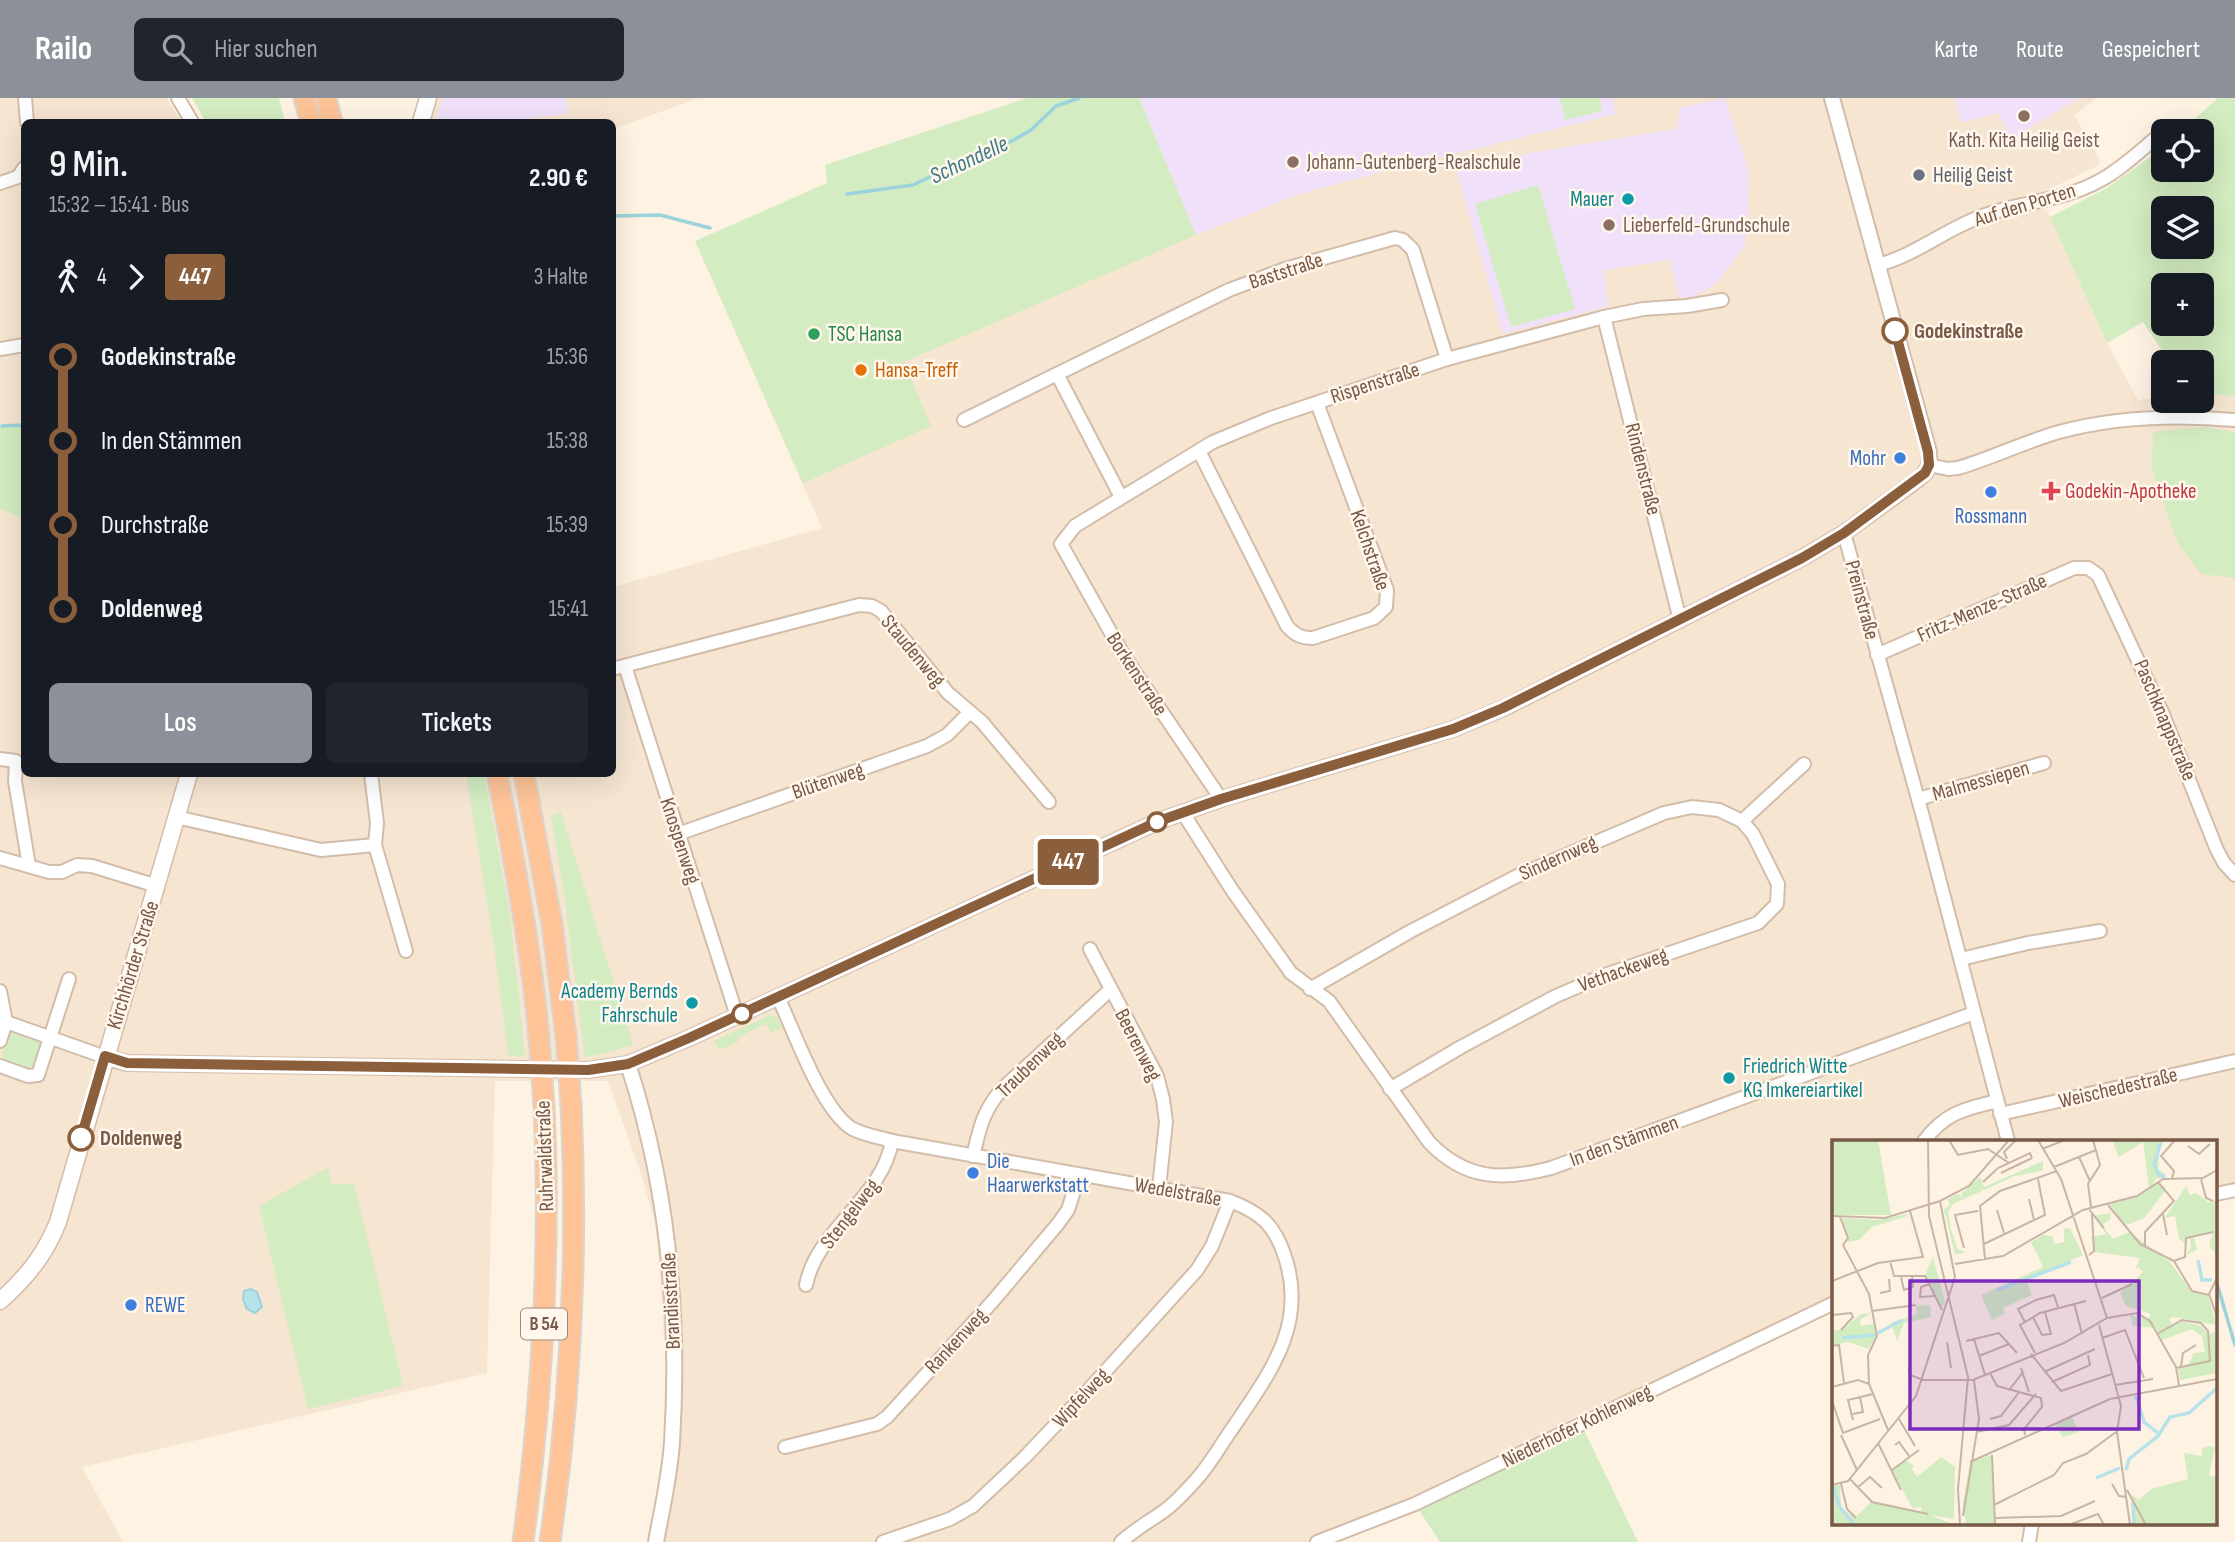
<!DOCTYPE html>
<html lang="de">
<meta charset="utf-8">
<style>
body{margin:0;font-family:"Sofia Sans Condensed",sans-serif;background:#20242c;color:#f1f3f6;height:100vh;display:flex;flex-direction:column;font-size:26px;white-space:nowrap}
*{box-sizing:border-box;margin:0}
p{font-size:23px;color:#9ea1a6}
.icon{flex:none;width:38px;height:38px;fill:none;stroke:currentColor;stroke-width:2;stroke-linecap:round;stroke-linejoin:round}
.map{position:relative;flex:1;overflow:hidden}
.panel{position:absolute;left:21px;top:21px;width:595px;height:658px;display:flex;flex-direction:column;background:#171b24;border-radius:10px;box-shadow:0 7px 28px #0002}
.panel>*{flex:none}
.badge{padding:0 14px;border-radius:5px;font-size:24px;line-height:46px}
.fabs{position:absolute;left:2151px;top:21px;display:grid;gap:14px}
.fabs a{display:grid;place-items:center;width:63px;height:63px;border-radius:10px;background:#171b24;box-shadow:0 7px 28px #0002;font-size:35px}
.map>.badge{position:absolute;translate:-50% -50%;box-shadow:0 0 0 4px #fff}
.legs{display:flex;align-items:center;gap:10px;height:77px;padding:0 28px;font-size:23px}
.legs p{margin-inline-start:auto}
.headline{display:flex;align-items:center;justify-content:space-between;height:119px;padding:0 28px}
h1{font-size:38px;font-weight:600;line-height:52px}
.action{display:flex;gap:14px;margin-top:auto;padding:14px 28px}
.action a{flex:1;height:80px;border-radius:10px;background:#8c9099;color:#fff;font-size:28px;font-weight:600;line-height:80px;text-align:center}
.action a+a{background:#20242c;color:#f1f3f6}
ul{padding:0 28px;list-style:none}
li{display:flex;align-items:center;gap:24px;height:84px;font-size:26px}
li i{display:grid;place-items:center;width:10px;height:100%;margin:0 9px;background:currentColor}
li i::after{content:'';width:18px;height:18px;margin:-9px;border:5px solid;border-radius:50%;background:#171b24}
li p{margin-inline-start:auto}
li:first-child i{background:linear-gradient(#0000 50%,currentColor 0)}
li:last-child i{background:linear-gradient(currentColor 50%,#0000 0)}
header{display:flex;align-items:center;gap:42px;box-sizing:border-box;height:98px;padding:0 35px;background:#8c9099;color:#fff}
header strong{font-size:33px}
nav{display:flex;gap:38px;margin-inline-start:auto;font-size:24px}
.search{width:490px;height:63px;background:#20242c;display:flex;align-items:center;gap:18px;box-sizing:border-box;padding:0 24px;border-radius:10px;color:#9ea1a6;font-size:26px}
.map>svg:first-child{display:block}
</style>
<header>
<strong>Railo</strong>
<div class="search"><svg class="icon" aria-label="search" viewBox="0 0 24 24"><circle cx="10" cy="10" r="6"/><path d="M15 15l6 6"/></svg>Hier suchen</div>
<nav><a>Karte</a><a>Route</a><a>Gespeichert</a></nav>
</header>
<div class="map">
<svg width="2235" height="1444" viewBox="0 0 2235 1444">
<rect width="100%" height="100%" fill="#fef3e3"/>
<g fill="#f6e5d1">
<polygon points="0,0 167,0 181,24 24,24 24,325 0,327"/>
<polygon points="437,0 699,0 613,31 612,24 430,24"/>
<polygon points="1139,0 2096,0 2074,17 2098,58 2099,67 2040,96 2107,245 2138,302 2163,299 2163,303 2202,303 2202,296 2235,298 2235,1099 2216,1103 2216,1043 1834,1043 1834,1205 1415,1405 1317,1444 656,1444 672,1347 656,1130 642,1079 608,983 495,983 487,1275 82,1369 123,1444 0,1444 0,411 24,421 24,676 612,676 613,489 822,430 695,143 1196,137"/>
</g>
<g fill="#f0e0fa">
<polygon points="443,0 566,0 568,16 498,24 457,24 436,20"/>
<polygon points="1139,0 1613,0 1616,16 1381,74 1300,96 1196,137"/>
<polygon points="1725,0 1749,74 1748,107 1745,147 1717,185 1692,199 1678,199 1670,162 1604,172 1608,208 1503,236 1456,71 1535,54 1676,31 1680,10"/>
<polygon points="1954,0 2079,0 2010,42 1999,15 1963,24 1960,21"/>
</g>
<g fill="#d3ecc1" fill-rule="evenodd">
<polygon points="192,0 279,0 285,24 206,24"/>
<polygon points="1027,0 1139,0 1196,137 904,264 931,328 803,385 695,143 827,85 825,67"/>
<polygon points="1560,0 1600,0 1602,13 1565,22"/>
<path d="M2218 0H2235V298L2202 296V264H2170L2143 224 2107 245 2050 119 2107 90 2163 50V72H2202V33H2181ZM2163 110H2202V149H2163ZM2163 187H2202V226H2163Z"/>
<polygon points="1538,87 1575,211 1511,229 1475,106"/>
<polygon points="24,325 24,421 0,411 0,327"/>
<polygon points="2204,329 2235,334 2235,480 2201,476 2178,445 2152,372 2153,334"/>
<polygon points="466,676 484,676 510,816 525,959 508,957 495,854"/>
<polygon points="561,714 633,947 602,956 585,959 564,796 551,718"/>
<polygon points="770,917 777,919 782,929 771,935 766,926 738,939 739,943 719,952 714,943"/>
<path d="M16 934 37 940 41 948C34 974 30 974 6 965L2 958 7 940Z"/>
<polygon points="327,1070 333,1087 354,1085 403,1288 308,1311 259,1108"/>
<polygon points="1581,1326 1638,1444 1440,1444 1415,1406"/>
</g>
<polygon fill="#b6e2e9" stroke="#9cd2db" stroke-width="2" points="251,1191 257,1194 262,1209 255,1215 247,1211 243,1201 244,1193"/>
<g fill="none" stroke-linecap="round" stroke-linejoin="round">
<g stroke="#9cd2db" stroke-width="3.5">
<polyline points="847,96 913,87 975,57 1010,44 1031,32 1056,8 1079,0"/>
<polyline points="612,118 660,117 710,130"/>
<polyline points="2,328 24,327"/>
<polyline points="2216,1182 2235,1247"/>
</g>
<defs>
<g id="minor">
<polyline points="25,0 27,24"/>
<polyline points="178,0 192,24"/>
<polyline points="0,85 18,79 24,70"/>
<path d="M1878 167C1912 158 1938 137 1970 123 2011 104 2059 105 2099 83 2122 71 2143 50 2163 34"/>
<polyline points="1604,219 1680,522"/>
<polyline points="0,251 24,247"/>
<polyline points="964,322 1057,276"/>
<path d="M1199 353 1287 528C1295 537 1301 540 1313 540L1374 520 1386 509 1387 492 1317 305"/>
<path d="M1929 367 1948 371 1958 370C1992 360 2024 344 2059 334 2114 319 2178 317 2235 322"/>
<polyline points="1121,399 1057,276 1229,192 1285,171 1395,140 1403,142 1413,152 1447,261"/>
<polyline points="1844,435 1923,719 2008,1043"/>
<polyline points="1877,557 2074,470 2088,470 2098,477 2162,614 2217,752 2224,765 2235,777"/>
<polyline points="625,568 737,918"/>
<polyline points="612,571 859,507 872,508 881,513 948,595 982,624 1049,704"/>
<polyline points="0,661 16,663 15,683 29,768"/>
<polyline points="371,676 377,725 375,747 406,853"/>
<polyline points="1221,701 1124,558 1061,446 1075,428 1213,344 1271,320 1447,261 1604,219 1643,211 1687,208 1722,202"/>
<polyline points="1918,701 2044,665"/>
<path d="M1183 715 1232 792 1291 875 1329 903 1429 1044C1465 1082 1503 1083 1551 1070L1974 915"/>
<polyline points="176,719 321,752 375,747"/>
<polyline points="1742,723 1804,666"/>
<polyline points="678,736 927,648 947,637 970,614"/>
<polyline points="0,760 49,774 62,774 77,767 92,768 157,788"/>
<polyline points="1090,851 1157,978 1163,1001 1166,1024 1159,1090"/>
<polyline points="1961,861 2028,845 2100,833"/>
<polyline points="1310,891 1411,833 1515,779 1664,715 1692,709 1719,712 1742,723 1753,736 1778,786 1777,806 1758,825 1605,877 1556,898 1461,949 1390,991"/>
<polyline points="0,893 6,924 105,959"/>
<path d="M778 899C794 933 821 1010 851 1030 863 1037 879 1039 892 1043L1230 1103C1259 1114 1274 1126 1284 1156 1309 1226 1269 1276 1232 1331 1220 1348 1209 1368 1195 1383 1186 1393 1175 1405 1164 1413 1150 1423 1134 1432 1121 1444"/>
<polyline points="0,943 6,924"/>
<polyline points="0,968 28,978 38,977 69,881"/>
<polyline points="2000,1016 2235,963"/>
<path d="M1924 1043C1945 1015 1964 1011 1997 1003"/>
<path d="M973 1058C980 1029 983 1013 1002 991L1110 892"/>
<polyline points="2216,1096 2235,1092"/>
<path d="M806 1187C817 1131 882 1101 892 1043"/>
<polyline points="785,1349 877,1326 887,1319 993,1203 1057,1127 1068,1112 1079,1077"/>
<polyline points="883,1444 950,1421 973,1408 1024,1360 1083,1298 1197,1172 1212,1148 1230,1103"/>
<polyline points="1317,1444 1415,1406 1834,1205"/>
<polyline points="2029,1444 2032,1425"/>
</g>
<g id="tertiary">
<polyline points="105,959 127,965 588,972 628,966 689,940 1159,723 1221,701 1453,631 1504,610 1802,460 1844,435 1917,382 1925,375 1929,367 1929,354 1832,0"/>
<path d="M628 966C668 1089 680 1216 672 1344 670 1377 662 1411 656 1444"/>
</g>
<g id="secondary">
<polyline points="421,24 428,0"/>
<path d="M0 1203C26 1180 45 1157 58 1124L189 676"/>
</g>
<g id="trunk">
<polyline points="304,0 311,24"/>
<polyline points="326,0 332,24"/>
<path d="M497 676C515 763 531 851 539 940"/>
<polyline points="524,676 552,826 566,938"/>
<path d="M523 1444C542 1299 551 1154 544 1007"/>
<path d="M550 1444C571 1299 578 1153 571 1006"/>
</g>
</defs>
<use href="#minor" stroke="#d2bdab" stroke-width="16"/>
<use href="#tertiary" stroke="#d2bdab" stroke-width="18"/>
<use href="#secondary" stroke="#d5bca9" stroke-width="19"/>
<use href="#trunk" stroke="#dcd4cf" stroke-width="23"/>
<use href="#minor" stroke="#fff" stroke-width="12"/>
<use href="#tertiary" stroke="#fff" stroke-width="14"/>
<use href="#secondary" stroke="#fff" stroke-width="16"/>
<use href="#trunk" stroke="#fec498" stroke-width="19"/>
<defs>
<g id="trunk-bridge">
<polyline points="566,938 571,1006"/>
<polyline points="539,940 544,1007"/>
</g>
</defs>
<use href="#trunk-bridge" stroke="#dcd4cf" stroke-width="23" stroke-linecap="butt"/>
<use href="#trunk-bridge" stroke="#fec498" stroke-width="19"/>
</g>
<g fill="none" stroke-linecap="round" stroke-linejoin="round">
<defs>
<polyline id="line-1" points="81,1040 105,958 127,965 588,972 628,966 689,940 1159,723 1221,701 1453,631 1503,610 1802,460 1844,435 1925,375 1929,367 1928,354 1895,233"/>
</defs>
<use href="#line-1" stroke="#fff" stroke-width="16"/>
<use href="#line-1" stroke="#8b5e3c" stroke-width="10"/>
</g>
<g fill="#8d6e63" stroke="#fff7eb" stroke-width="2.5">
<circle cx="2024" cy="18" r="7"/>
<circle cx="1293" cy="64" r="7"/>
<circle cx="1609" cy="127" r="7"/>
</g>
<circle fill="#6b7280" stroke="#fff7eb" stroke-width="2.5" cx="1919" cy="77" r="7"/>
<g fill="#0f9aa8" stroke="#fff7eb" stroke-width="2.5">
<circle cx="1628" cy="101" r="7"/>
<circle cx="692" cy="905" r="7"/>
<circle cx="1729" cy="980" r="7"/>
</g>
<g fill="#fff" stroke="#8b5e3c" stroke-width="3.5">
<circle cx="1895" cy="233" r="12"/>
<circle cx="1157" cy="724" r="9"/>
<circle cx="742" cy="916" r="9"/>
<circle cx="81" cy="1040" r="12"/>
</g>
<circle fill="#2e9e5b" stroke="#fff7eb" stroke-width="2.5" cx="814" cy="236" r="7"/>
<circle fill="#e8710a" stroke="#fff7eb" stroke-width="2.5" cx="861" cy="272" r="7"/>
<g fill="#3f7fe0" stroke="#fff7eb" stroke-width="2.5">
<circle cx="1900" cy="360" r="7"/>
<circle cx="1991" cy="394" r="7"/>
<circle cx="973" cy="1075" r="7"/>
<circle cx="131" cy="1207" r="7"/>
</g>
<path fill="#e0444e" stroke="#fff7eb" stroke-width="2.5" d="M2047.5 382.5h7v7h7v7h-7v7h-7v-7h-7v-7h7z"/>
<g text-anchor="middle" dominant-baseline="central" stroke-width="5" stroke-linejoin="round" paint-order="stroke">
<rect fill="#fff7eb" stroke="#a08878" stroke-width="2" x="521" y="1210.5" width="46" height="31" rx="5"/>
<g font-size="19" font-weight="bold" fill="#785847">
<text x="544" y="1226">B 54</text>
</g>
<g font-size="21" fill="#785e54" stroke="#fff7eb" text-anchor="start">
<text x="2024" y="42" text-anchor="middle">Kath. Kita Heilig Geist</text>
<text x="1307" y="64">Johann-Gutenberg-Realschule</text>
<text x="1623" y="127">Lieberfeld-Grundschule</text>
</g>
<g font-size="21" fill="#5b616d" stroke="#fff7eb" text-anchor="start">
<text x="1933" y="77">Heilig Geist</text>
</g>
<g font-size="21" fill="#0d838f" stroke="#fff7eb" text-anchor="end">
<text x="1614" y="101">Mauer</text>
<text x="678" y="893">Academy Bernds<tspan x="678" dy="24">Fahrschule</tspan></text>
<text x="1743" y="968" text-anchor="start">Friedrich Witte<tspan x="1743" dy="24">KG Imkereiartikel</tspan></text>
</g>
<g font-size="21" fill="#785847" stroke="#fff7eb">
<text transform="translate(2025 107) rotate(-17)">Auf den Porten</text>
<text transform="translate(1286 173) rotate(-18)">Baststraße</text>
<text transform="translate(1375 285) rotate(-18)">Rispenstraße</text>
<text transform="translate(1643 371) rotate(76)">Rindenstraße</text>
<text transform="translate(1370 452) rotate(71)">Kelchstraße</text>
<text transform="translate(1862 502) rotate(75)">Preinstraße</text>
<text transform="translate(1982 510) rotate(-24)">Fritz-Menze-Straße</text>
<text transform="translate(913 553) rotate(50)">Staudenweg</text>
<text transform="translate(1137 576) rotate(57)">Borkenstraße</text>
<text transform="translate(2165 622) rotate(67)">Paschknappstraße</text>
<text transform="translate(828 683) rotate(-19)">Blütenweg</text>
<text transform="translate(1981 683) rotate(-16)">Malmessiepen</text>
<text transform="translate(680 743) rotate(72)">Knospenweg</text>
<text transform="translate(1558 760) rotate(-24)">Sindernweg</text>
<text transform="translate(133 867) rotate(-73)">Kirchhörder Straße</text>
<text transform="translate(1623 872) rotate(-20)">Vethackeweg</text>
<text transform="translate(1138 947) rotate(63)">Beerenweg</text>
<text transform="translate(1030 967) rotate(-44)">Traubenweg</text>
<text transform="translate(2118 990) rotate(-13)">Weischedestraße</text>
<text transform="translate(1624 1043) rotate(-20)">In den Stämmen</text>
<text transform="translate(545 1058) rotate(-92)">Ruhrwaldstraße</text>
<text transform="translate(1178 1094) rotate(10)">Wedelstraße</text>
<text transform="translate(850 1116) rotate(-52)">Stengelweg</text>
<text transform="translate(671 1203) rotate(-93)">Brandisstraße</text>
<text transform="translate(956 1243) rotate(-47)">Rankenweg</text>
<text transform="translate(1081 1300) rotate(-47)">Wipfelweg</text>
<text transform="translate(1577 1328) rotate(-26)">Niederhofer Kohlenweg</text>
</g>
<g font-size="21" font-weight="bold" fill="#785847" stroke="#fff7eb" text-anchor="start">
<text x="1914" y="233">Godekinstraße</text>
<text x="100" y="1040">Doldenweg</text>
</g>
<g font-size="21" fill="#27864d" stroke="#fff7eb" text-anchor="start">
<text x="828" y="236">TSC Hansa</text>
</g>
<g font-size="21" fill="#c56008" stroke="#fff7eb" text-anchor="start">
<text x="875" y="272">Hansa-Treff</text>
</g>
<g font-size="21" fill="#366cbe" stroke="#fff7eb" text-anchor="start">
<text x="1886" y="360" text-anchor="end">Mohr</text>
<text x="1991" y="418" text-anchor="middle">Rossmann</text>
<text x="987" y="1063">Die<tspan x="987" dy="24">Haarwerkstatt</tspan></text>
<text x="145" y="1207">REWE</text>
</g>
<g font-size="21" fill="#be3a42" stroke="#fff7eb" text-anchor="start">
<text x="2065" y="393">Godekin-Apotheke</text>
</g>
<g font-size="23" font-style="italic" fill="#3c7a86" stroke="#fff7eb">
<text transform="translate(969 62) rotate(-25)">Schondelle</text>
</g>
</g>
<g transform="translate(1832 1042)">
<rect width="385" height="385" fill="#fef3e3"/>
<path d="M0 0H46L59 75H0ZM280 0H333L328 5 326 29 335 36 324 39 317 48 311 2 287 17ZM211 21V31L183 36 121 64 116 72 119 89 125 108 133 112 123 115 112 69 118 66 116 59 127 54 131 59 129 54 148 37 152 47ZM325 43 333 51 312 78 292 86 278 64 305 57ZM354 46 358 55 364 53 376 62 385 60V115L377 106 381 93 362 97 365 110 354 115 359 107 358 97 353 103 347 99 343 76 333 78ZM279 73 278 80 270 85 281 99 297 92 338 122 359 151 376 156 385 185 342 177 337 179 341 186 350 181 369 186 376 194 385 191V233L348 240 346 228 356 226 362 213 373 212 370 196 360 189 330 200 324 188 301 186 298 175 316 179 319 174 294 166 288 153 311 132 306 127 303 131 308 118 263 112 259 97 274 94 261 76ZM75 74 89 117 76 76 40 87 27 100 16 102 10 78 46 80ZM238 88 251 115 194 139 200 155 171 168 173 174 160 180 149 155 211 127 199 102 211 95 220 96 223 104 232 102V89ZM101 117 113 162 110 168 93 135ZM84 166 98 165 99 177 72 183 65 201 59 183 85 174ZM39 173 28 180 29 186 42 184 44 196 37 209 16 202 0 205V190H10L29 174ZM240 277 247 292 231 297 223 285ZM376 306 383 307 377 336H385V385H302L299 354 307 360 319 349 356 339 352 313 370 316V308ZM160 315 163 385H134L131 363 138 322ZM109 317 123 327 122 379 98 375 123 385H0V346L8 345 9 368 23 378 39 362 90 373 89 367 80 368 60 330 73 320 83 326 79 328 85 337Z" fill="#d3ecc1"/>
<path fill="none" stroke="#b6e2e9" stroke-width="3.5" d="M329 2 322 24 327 35 333 37M366 120 370 140H380M165 150 239 122M46 193 70 180M10 198 43 195M304 256 312 282 327 294M294 330 297 319 326 296 338 277 357 273 385 248M264 338 288 328M1 346 8 367 22 385M301 363 302 385"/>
<path fill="none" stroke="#c8b5a5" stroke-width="2" d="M96 0 97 76 136 237 126 349 128 385M117 0 126 15 156 9 177 23M206 0 229 39 275 178M356 6 367 14 378 4M210 9 233 0M247 17 258 41M175 19 172 12 184 0M222 27 264 10M169 33 200 18M340 38 342 31 329 16 343 0M369 39 374 58 381 61M151 42 166 28 198 13 200 18M197 59 202 80M276 65 308 104 342 121 360 151 377 155M259 67 256 44 268 25 261 0M256 68 272 88M165 70 172 93M331 74 335 95M0 76 53 78 108 61 137 46 177 0M8 77 16 98 11 105M152 104 213 75 206 39M11 105 37 154 45 196 36 215 37 244 56 290M313 107V92L342 61 326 42M132 108 123 75 146 71M257 115 262 111 260 74M153 119 148 66 168 51 225 31M58 121 62 136H93L110 170M342 121 353 117 354 98 381 92M123 124 171 116 251 70 305 56 331 39 371 38 385 30M69 137 72 150 81 147 80 136M385 138 377 154 385 177M0 141 46 123 91 117 78 71M98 144 89 147 88 157 104 156M48 153 58 151 57 139M270 158 300 144M242 163 250 194M40 171 84 165M0 175 19 173 21 177 9 190M201 177 210 195 219 194 213 172M193 182 186 169 204 160 222 155 226 167M267 185 289 266 285 292 298 385M325 194 350 180 369 183 376 191 378 221 344 228M270 198 293 190 312 238M142 199 153 235M134 201 167 193 185 213M115 202 119 228M0 206 7 205 12 243M203 213 188 185 208 173 254 161M199 214 229 251 280 234M147 216 177 204M349 226 351 213 364 205M77 227 78 235 91 240H141L232 203 275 178 305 173 318 181 344 227 347 245M189 228 197 252M212 232 263 209M158 233 165 246 209 258 210 267 192 289 193 295M220 242 258 225 256 215M283 245 321 239M0 247 26 240 37 244M178 249 191 232M0 261 11 293 48 279M21 274 31 272 28 257M67 279 83 306M158 279 169 276 188 251M21 280 16 260 41 254M144 292 177 285 204 254M9 295 25 330M46 303 69 350M63 305 67 302 77 316M160 315 163 385M138 322 278 259 385 239M60 330 87 310M18 339 40 362 96 374M9 344 15 369 24 378M280 344 287 356 295 357M0 345 16 341 84 256 123 137 108 61M26 347 38 337 50 348M295 350 314 385M162 365 222 335 231 323 254 314 284 292M131 376 147 279 142 240M163 378 229 376 263 361M237 385 266 374 272 385"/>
<path fill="#7b2cbf" fill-opacity="0.15" stroke="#7b2cbf" stroke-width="3.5" d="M78 141H307V289H78Z"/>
<rect width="385" height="385" fill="none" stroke="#785847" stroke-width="3.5"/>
</g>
</svg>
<div class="fabs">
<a><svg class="icon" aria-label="locate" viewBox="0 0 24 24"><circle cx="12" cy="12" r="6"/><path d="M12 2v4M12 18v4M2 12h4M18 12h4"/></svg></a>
<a><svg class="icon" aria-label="layers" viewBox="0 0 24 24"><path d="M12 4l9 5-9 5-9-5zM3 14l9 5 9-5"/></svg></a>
<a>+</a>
<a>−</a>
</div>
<b class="badge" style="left:1068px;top:764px;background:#8b5e3c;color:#fff">447</b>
<section class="panel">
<div class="headline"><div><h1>9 Min.</h1><p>15:32 – 15:41 · Bus</p></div><b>2.90 €</b></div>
<div class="legs"><svg class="icon" aria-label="walk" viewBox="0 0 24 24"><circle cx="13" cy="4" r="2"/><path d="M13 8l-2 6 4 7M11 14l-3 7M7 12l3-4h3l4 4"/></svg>4<svg class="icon" aria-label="forward" viewBox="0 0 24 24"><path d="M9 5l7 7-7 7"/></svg><b class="badge" style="background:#8b5e3c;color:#fff">447</b><p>3 Halte</p></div>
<ul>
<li><i style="color:#8b5e3c"></i><b>Godekinstraße</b><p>15:36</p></li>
<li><i style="color:#8b5e3c"></i><span>In den Stämmen</span><p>15:38</p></li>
<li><i style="color:#8b5e3c"></i><span>Durchstraße</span><p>15:39</p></li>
<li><i style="color:#8b5e3c"></i><b>Doldenweg</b><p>15:41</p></li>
</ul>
<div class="action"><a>Los</a><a>Tickets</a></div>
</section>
</div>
